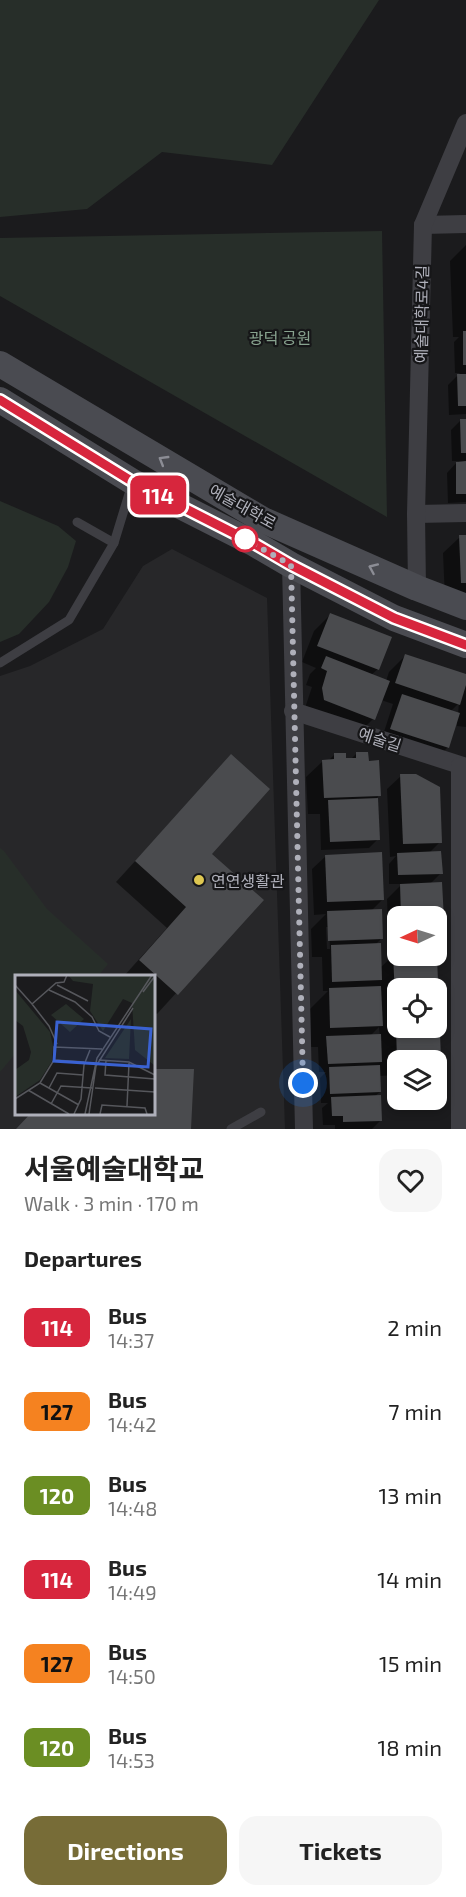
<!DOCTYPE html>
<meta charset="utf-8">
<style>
body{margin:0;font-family:"Exo 2","Noto Sans KR",sans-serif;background:#f6f6f6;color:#222;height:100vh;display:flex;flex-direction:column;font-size:22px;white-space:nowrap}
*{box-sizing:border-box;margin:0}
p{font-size:20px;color:#767676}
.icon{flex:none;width:33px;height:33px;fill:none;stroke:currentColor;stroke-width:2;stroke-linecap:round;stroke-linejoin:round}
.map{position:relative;height:1129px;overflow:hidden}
.side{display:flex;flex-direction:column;background:#fff;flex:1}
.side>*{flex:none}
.badge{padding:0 12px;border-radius:9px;font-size:21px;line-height:39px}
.needle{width:39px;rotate:266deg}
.buttons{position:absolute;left:387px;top:906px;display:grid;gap:12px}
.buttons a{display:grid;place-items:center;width:60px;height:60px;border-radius:12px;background:#fff;box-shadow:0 3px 9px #0003;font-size:30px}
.you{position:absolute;width:30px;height:30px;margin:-15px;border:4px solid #fff;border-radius:50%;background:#1a73e8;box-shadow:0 0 0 9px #1a73e833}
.map>.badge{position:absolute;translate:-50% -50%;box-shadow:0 0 0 3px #fff}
h2{padding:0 24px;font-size:22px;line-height:54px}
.round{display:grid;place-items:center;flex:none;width:63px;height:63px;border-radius:18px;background:#f6f6f6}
.head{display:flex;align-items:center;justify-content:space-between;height:102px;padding:0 24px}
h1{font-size:28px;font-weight:700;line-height:45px}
.button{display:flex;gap:12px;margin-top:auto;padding:12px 24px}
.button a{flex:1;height:69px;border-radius:18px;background:#776c37;color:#fff;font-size:24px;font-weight:700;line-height:69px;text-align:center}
.button a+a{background:#f6f6f6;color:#222}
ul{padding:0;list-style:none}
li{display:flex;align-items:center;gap:18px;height:84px;padding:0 24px}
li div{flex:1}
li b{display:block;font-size:22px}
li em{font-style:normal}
li .badge{min-width:66px;font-weight:700;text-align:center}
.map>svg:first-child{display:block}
</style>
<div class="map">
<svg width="466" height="1129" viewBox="0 0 466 1129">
<rect width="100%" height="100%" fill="#1b1b1d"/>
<path fill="#272729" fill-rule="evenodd" d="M172 549 267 598 285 1129H0V676L30 666 103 629 143 566ZM16 976H153V1112H16Z"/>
<g fill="#272e29">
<polygon points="0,0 379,0 272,165 162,152 87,209 0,217"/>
<polygon points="382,231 387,517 0,296 0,238"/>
<polygon points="0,501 58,526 76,541 68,567 49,602 19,634 0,642"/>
<polygon points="0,848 4,851 47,909 108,964 98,976 16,976 16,1053 0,1072"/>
</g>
<g fill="#0007" fill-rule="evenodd">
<polygon points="466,245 466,414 449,415 448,385 460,373 455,373 454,342 459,337 453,337 450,261"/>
<polygon points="460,421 466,421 466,502 448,503 447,473 458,461 452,461 451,430"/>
<polygon points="460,537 466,537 466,598 445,599 443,553"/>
<path d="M330 615 378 669 371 675 386 681 389 672 405 656 466 676 463 688 466 686V727L457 726V720L448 747 438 757 382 738 393 704 381 700 373 719 357 735 308 716 306 705 312 687 306 685 310 674 316 668 302 662 314 631ZM459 703 458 714 450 712Z"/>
<polygon points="356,754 379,795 377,798 378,839 369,848 321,850 320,814 308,814 306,777 323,761 328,761 334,755 345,760 350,760"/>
<polygon points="231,756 210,854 261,900 157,1014 153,1011 153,976 124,976 167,928 116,882"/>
<path d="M401 776 440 842 429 853 441 873 430 884 443 937 436 944V916H398V956H436L439 1058 436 1061 398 1060V1075L379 1076 380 1092 374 1097 381 1120 372 1129H335V1125H323L322 1108 328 1103H321L320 1078 326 1072H319L318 1047H311L310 1009 328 991H323L322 957H312L311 929 326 914 314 915 312 869 326 856 383 899 371 911 381 939 376 944 380 968 397 952H389L387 899 402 884H389V864L396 856 390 857 387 789ZM326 927H329L330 949H327ZM398 988H436V1028H398ZM379 1027 380 1035 370 1036Z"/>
</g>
<g fill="#4a4b4e">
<rect x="463" y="331" width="3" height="34"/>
<polygon points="457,374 466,374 466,406 458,406"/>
<polygon points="460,419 466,419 466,453 461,453"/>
<polygon points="466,461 466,494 456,494 456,462"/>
<polygon points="459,535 466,535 466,583 461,583"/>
<polygon points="330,613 392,637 379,670 317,646"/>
<polygon points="405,654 466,674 466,685 460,705 395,683"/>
<polygon points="326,656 390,681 375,720 324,700 322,688 327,671 321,668"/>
<polygon points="402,694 460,713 449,748 390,729"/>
<polygon points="356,752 368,752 369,761 379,760 381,796 324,798 322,760 334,759 334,753 346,753 346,758 356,758"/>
<polygon points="231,754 270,789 212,854 264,900 178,995 139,960 186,907 135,861"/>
<polygon points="400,774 416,774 440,787 442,843 403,844"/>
<polygon points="378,798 380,840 330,842 328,800"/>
<polygon points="441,851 443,874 398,875 397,853"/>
<polygon points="382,852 384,900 327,902 325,855"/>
<polygon points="442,882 445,938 436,938 436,916 401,916 400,884"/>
<polygon points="382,909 383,939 328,941 327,911"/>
<polygon points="381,943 382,980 332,982 331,945"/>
<polygon points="393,953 398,953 398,956 437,956 441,1059 397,1060 396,1028 436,1028 436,988 398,988 398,1021 396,1021"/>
<polygon points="381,986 383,1026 330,1028 329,988"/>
<polygon points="381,1034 382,1062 328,1064 326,1036"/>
<polygon points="380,1065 381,1092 330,1094 329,1067"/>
<polygon points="153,1069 194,1069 191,1129 16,1129 32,1112 153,1112"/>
<polygon points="381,1095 382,1121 343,1122 343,1116 332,1116 331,1097"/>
</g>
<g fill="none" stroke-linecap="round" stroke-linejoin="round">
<g stroke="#3e3e43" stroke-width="9">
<polyline points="77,522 114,543"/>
<polyline points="0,663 69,620 114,543 132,484"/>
<polyline points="231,1129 261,1112"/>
</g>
<g stroke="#3e3e43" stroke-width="18">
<polyline points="423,225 466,224"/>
<polyline points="416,514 466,513"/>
<polyline points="291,565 304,1129"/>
<polyline points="417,588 416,514 423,225 466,123"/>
<polyline points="293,711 466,767"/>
<polyline points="460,1129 460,766"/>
</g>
<g stroke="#4a4b51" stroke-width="26">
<polyline points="0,364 263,520 417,588 466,607"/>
<polyline points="0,400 133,482 255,544 291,565 394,618 466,645"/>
</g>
</g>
<defs><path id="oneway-chevron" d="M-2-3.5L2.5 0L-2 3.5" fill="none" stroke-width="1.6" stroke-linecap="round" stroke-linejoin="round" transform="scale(1.5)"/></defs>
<g stroke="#8c8d95">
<use href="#oneway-chevron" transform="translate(163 460) rotate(-149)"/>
<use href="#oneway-chevron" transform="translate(373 568) rotate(-156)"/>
</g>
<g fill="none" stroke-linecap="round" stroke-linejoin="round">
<defs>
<polyline id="line" points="0,400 133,482 255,544 291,565 394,618 466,645"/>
</defs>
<use href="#line" stroke="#fff" stroke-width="14"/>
<use href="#line" stroke="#d7263d" stroke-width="9"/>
<polyline stroke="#afb0ba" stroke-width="6" stroke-dasharray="0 10.8" points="245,539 291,565 303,1083"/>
</g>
<circle fill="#fff" stroke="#d7263d" stroke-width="3" cx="245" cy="539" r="12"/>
<circle fill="#dec751" stroke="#161618" stroke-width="2" cx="199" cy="880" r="6"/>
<g text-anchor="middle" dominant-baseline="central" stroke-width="4.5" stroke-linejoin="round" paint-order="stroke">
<g font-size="16" fill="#afb0ba" stroke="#161618">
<text transform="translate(421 314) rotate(-89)">예술대학로4길</text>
<text transform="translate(243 506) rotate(29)">예술대학로</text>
<text transform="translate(380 739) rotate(18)">예술길</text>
</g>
<g font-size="16" fill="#88a38f" stroke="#161618">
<text x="280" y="337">광덕 공원</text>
</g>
<g font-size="16" fill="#afb0ba" stroke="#161618" text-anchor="start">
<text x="211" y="880">연연생활관</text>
</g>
</g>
<g transform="translate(15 975)">
<rect width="140" height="140" fill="#1b1b1d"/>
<path d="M53 0H139V90L120 75 117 28 108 24 88 56 75 36 78 9 58 6ZM0 15 35 57 38 71 37 86 25 105 0 122V95L14 85 16 77 8 51 0 45ZM51 29 69 44 55 57 36 40ZM116 44 114 84 90 83Z" fill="#272e29"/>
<path fill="none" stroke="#56575c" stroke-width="1.5" d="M0 10 17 29 41 8 49 7 52 0M42 10 73 26M34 15 60 27 77 42 84 56 95 62M128 17 140 1M17 29 34 51 42 69M39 85 69 87M84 85 114 87 140 100M91 85 90 100 140 104M25 108 64 130M34 113 42 98 68 100M80 113 140 117M13 115 54 139M0 124 25 108 39 85V72L87 74M36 129 46 111 77 113M112 131 114 88M59 139 66 124 69 90 75 75M70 139 82 83 137 0M74 139 81 91 118 33M85 139 87 130 130 133 132 139"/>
<path fill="#3a62d2" fill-opacity="0.15" stroke="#3a62d2" stroke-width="3" d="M42 47 136 54 133 92 39 86Z"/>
<rect width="140" height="140" fill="none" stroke="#afb0ba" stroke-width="3"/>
</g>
</svg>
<div class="buttons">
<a><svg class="needle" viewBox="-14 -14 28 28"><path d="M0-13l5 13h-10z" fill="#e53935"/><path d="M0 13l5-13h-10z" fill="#767676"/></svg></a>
<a><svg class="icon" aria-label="locate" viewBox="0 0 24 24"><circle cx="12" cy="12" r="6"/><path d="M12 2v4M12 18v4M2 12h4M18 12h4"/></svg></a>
<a><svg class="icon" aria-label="layers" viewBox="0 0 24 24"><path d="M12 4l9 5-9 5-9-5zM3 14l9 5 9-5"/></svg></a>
</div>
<div class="you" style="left:303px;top:1083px"></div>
<b class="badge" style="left:158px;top:495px;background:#d7263d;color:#fff">114</b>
</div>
<section class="side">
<div class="head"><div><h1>서울예술대학교</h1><p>Walk · 3 min · 170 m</p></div><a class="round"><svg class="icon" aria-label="heart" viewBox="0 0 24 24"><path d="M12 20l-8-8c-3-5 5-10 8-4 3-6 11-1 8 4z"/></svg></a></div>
<h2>Departures</h2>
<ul>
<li><span class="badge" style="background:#d7263d;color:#fff">114</span><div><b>Bus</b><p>14:37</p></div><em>2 min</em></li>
<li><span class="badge" style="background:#f58220;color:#111">127</span><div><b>Bus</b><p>14:42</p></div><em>7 min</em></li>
<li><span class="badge" style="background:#6b8e23;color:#fff">120</span><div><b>Bus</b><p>14:48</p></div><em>13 min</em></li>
<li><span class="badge" style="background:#d7263d;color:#fff">114</span><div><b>Bus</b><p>14:49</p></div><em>14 min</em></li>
<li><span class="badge" style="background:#f58220;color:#111">127</span><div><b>Bus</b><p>14:50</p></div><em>15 min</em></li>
<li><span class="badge" style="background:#6b8e23;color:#fff">120</span><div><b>Bus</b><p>14:53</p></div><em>18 min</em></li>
</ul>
<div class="button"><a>Directions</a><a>Tickets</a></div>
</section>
